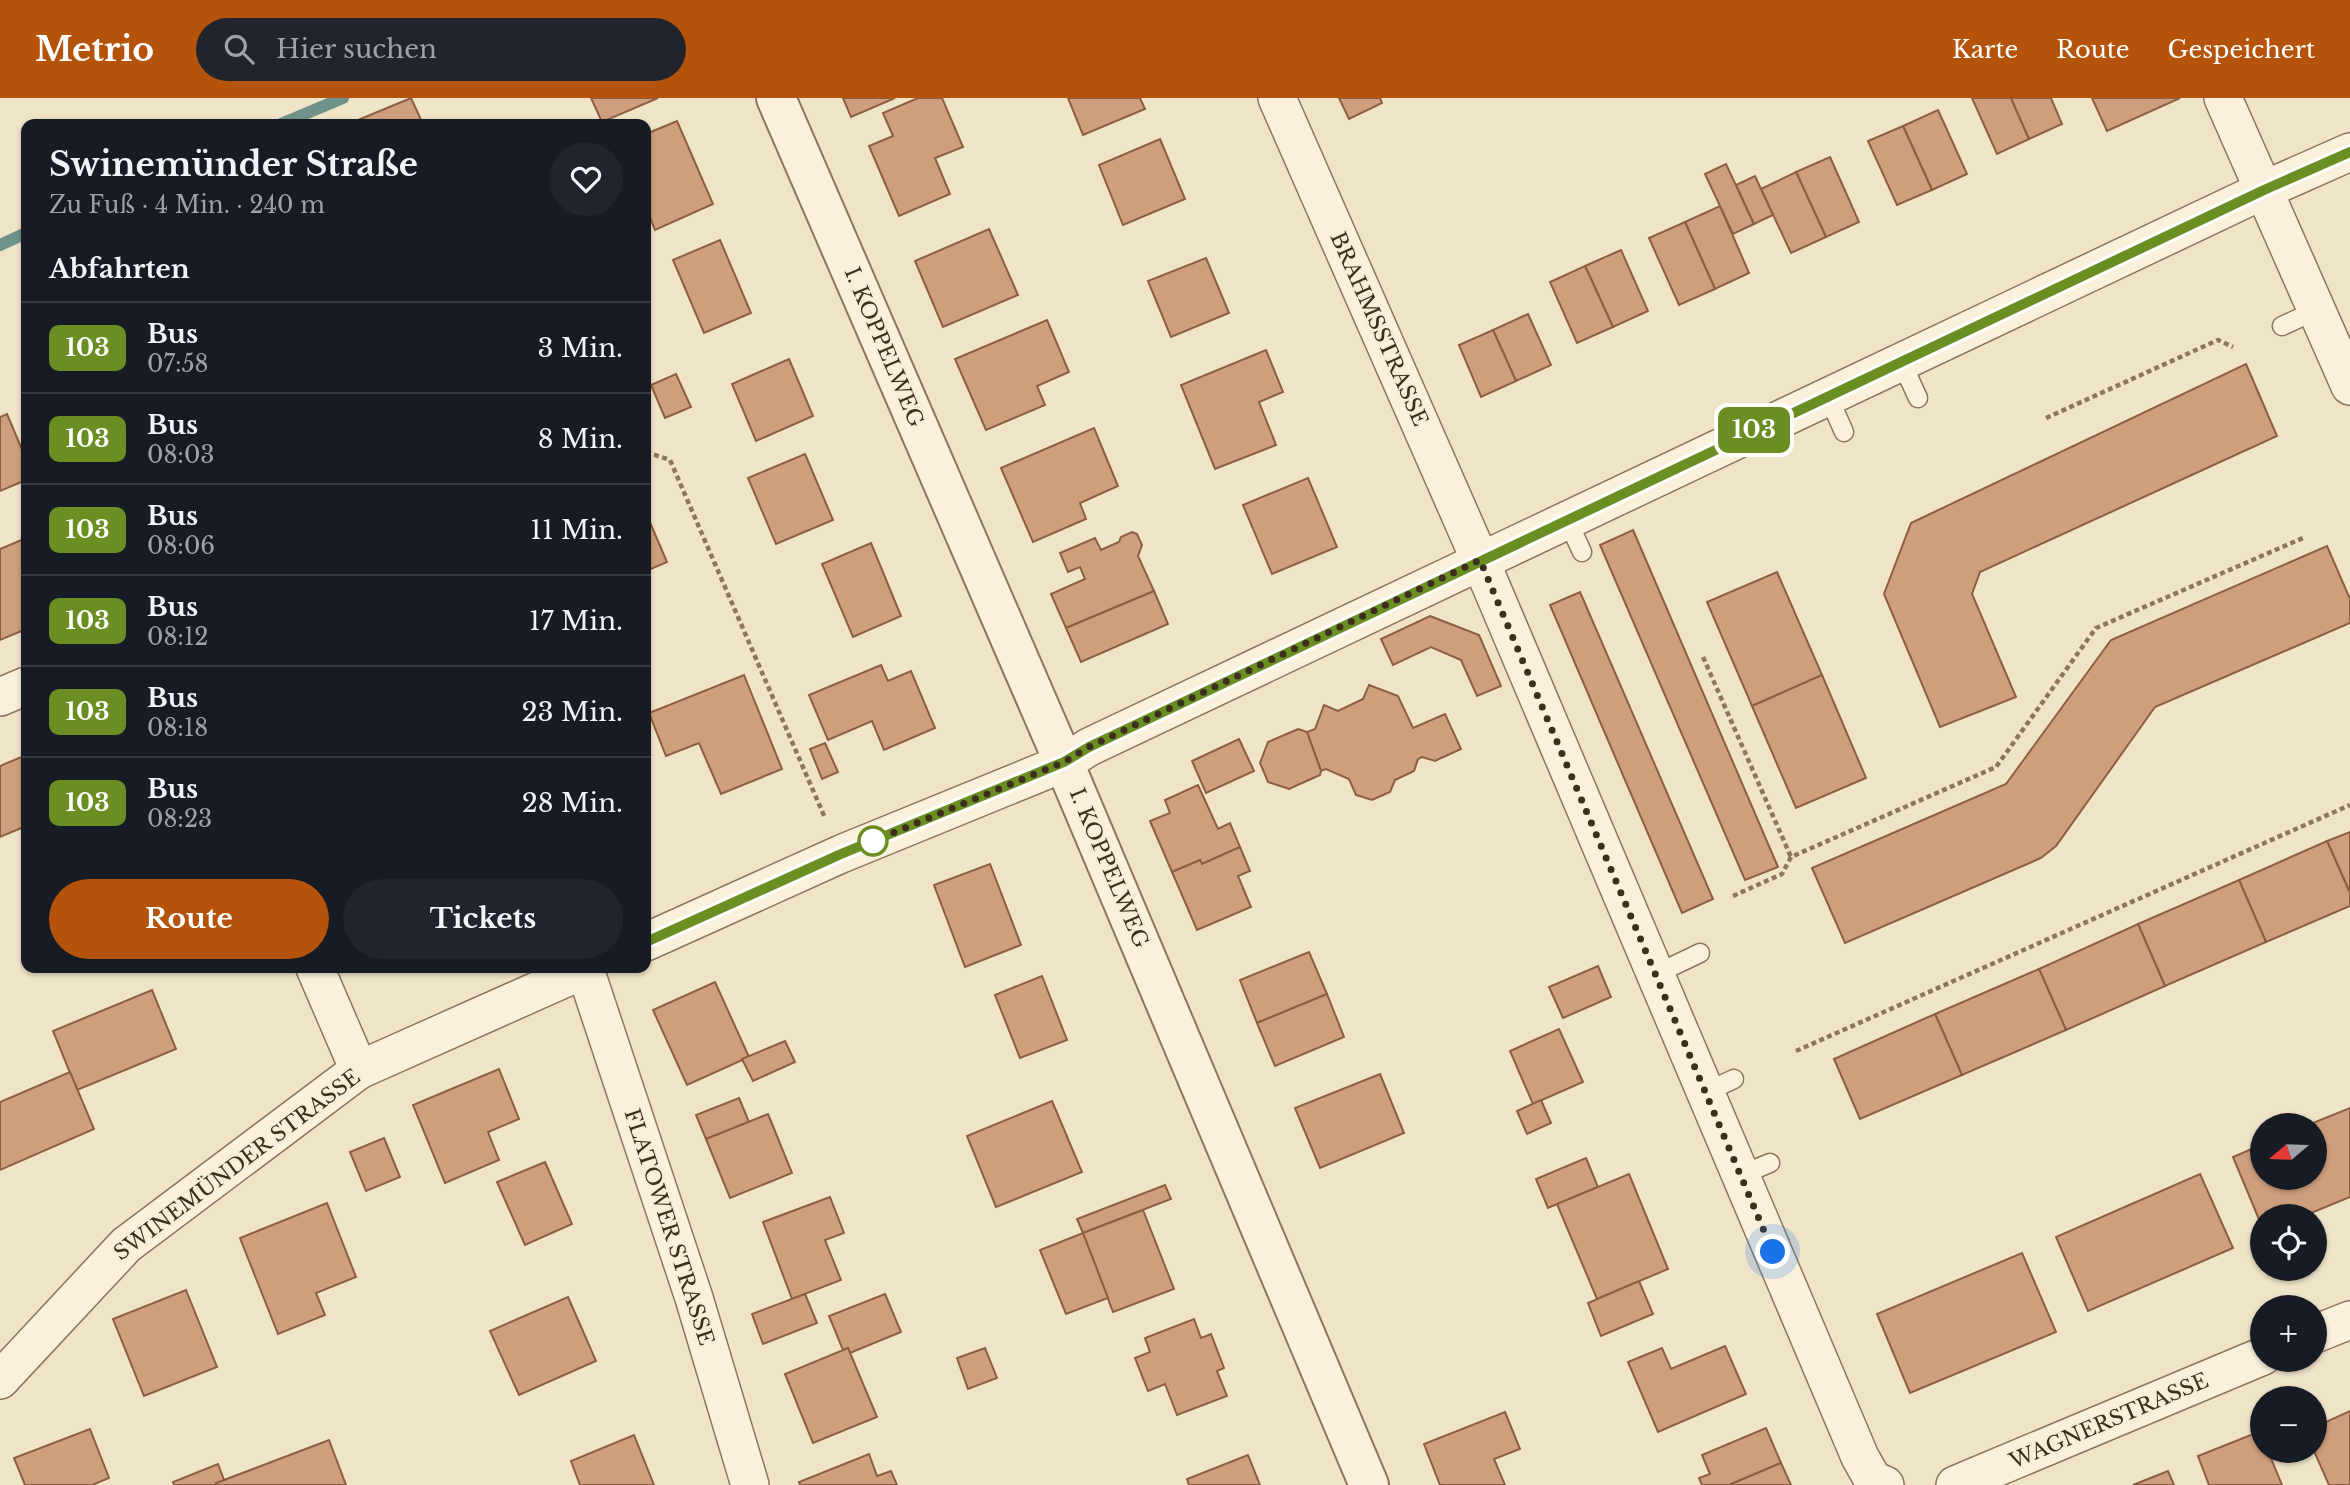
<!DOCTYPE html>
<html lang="de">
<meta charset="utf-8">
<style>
body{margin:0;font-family:"Libre Baskerville",serif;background:#20242c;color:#f1f3f6;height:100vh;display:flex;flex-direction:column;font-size:26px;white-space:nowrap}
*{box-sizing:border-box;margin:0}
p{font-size:23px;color:#9ea1a6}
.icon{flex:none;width:38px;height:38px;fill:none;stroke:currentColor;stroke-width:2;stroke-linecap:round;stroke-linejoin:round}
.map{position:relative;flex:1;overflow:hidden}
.details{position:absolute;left:21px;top:21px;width:630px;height:854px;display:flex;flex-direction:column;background:#171b24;border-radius:14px;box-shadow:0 2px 5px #0004}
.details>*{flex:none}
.badge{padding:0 14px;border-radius:10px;font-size:24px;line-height:46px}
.needle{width:46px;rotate:251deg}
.controls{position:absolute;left:2250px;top:1015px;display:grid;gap:14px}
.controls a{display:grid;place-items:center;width:77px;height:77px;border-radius:50%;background:#171b24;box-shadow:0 2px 5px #0004;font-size:35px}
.you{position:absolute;width:35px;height:35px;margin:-18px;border:5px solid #fff;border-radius:50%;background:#1a73e8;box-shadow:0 0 0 10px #1a73e833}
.map>.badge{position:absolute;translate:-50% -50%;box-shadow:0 0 0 4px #fff}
h2{padding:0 28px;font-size:26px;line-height:63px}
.round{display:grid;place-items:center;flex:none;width:74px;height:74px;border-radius:37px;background:#20242c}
.summary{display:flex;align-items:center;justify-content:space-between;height:119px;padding:0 28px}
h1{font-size:33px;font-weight:700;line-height:52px}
.cta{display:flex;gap:14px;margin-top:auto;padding:14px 28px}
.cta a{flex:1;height:80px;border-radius:42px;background:#b45309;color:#fff;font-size:28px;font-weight:700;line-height:80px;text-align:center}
.cta a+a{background:#20242c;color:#f1f3f6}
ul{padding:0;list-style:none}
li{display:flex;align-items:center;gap:21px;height:91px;padding:0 28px;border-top:2px solid #363941}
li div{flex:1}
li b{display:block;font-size:26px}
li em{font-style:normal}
li .badge{min-width:77px;font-weight:700;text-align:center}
header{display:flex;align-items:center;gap:42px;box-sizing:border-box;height:98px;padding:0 35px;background:#b45309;color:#fff}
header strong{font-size:33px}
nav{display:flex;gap:38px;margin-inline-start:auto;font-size:24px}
.search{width:490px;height:63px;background:#20242c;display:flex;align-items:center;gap:18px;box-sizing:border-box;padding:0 24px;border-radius:38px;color:#9ea1a6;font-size:26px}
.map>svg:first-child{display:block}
</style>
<header>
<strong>Metrio</strong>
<div class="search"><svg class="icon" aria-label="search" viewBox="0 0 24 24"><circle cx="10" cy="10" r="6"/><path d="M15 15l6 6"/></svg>Hier suchen</div>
<nav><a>Karte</a><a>Route</a><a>Gespeichert</a></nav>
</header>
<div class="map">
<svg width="2350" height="1387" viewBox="0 0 2350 1387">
<rect width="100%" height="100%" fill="#f0e4c8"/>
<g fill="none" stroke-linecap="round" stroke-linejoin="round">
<g stroke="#6f938a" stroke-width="12">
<polyline points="281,26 343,0"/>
<polyline points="0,147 26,135"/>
</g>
</g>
<g fill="#cf9f7d" stroke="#8d5f41" stroke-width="2">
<polygon points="411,0 423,26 354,26 353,24"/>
<polygon points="591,0 658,0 602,24"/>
<polygon points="843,0 895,0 851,19"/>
<polygon points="918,0 942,0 963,49 935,60 950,96 899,118 869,48 893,38 883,15"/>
<polygon points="1068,0 1140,0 1145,11 1083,37"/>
<polygon points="1339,0 1380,0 1382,5 1349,21"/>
<polygon points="1972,0 2011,0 2029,41 1997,56"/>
<polygon points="2011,0 2051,0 2062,26 2029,41"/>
<polygon points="2092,0 2180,0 2107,33"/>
<polygon points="1938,12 1967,76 1932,92 1903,28"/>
<polygon points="677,23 713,106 655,132 646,109 646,36"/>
<polygon points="1903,28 1932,92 1897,107 1868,43"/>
<polygon points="1160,41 1185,101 1123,127 1099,67"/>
<polygon points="1830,59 1859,124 1826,139 1796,74"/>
<polygon points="1726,66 1754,126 1733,136 1705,76"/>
<polygon points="1796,74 1826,139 1791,155 1761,91"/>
<polygon points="1755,78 1773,117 1754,126 1736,87"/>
<polygon points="1720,108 1749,175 1715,191 1685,124"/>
<polygon points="1685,124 1715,191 1679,207 1649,140"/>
<polygon points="989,131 1018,197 943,229 915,163"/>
<polygon points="720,142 751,215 704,235 673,162"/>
<polygon points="1621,152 1648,213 1613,229 1585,168"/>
<polygon points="1206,160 1229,215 1171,239 1148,183"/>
<polygon points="1585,168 1613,229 1577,245 1550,184"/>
<polygon points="1528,216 1551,267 1516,283 1493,232"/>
<polygon points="1047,222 1069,274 1037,288 1045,307 986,332 955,261"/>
<polygon points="1493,232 1516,283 1481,299 1459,247"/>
<polygon points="1266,252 1283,294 1259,304 1276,347 1215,371 1181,287"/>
<polygon points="789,261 813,318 756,343 732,286"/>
<polygon points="2246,266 2277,338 1980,474 1972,496 2016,599 1940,629 1884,496 1911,425"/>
<polygon points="676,276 691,309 665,320 651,287"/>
<polygon points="7,316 26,361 26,382 0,393 0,319"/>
<polygon points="1094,330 1118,388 1080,405 1086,421 1033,444 1001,370"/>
<polygon points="805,356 833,422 776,446 748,380"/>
<polygon points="1308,380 1337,449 1272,476 1243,407"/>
<polygon points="646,415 667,464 646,473"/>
<polygon points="1633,432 1778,769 1745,782 1600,447"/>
<polygon points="1132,434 1137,436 1142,447 1138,458 1154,493 1066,530 1051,496 1085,481 1080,469 1068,474 1060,455 1095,440 1101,452 1119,444 1121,439"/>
<polygon points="26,440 26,531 0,542 0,451"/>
<polygon points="871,445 901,518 853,539 822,466"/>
<polygon points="2327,448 2350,501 2350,525 2155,609 2056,748 2041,760 1845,845 1812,770 2006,686 2111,542"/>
<polygon points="1777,474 1822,577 1752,608 1707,504"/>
<polygon points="1154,493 1168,526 1081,564 1066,530"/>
<polygon points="1580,494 1713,801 1682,815 1550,507"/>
<polygon points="1430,518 1479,537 1501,588 1477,598 1461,562 1431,549 1393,567 1381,541"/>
<polygon points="881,567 888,583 911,573 935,630 884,652 872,623 828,642 809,597"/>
<polygon points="744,577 782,671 721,696 699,645 666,658 649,615"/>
<polygon points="1822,577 1866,680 1796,710 1752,608"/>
<polygon points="1369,587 1398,598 1413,630 1445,616 1461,651 1435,663 1422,659 1418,661 1414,673 1395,682 1390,694 1372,702 1356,697 1349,681 1326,671 1321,673 1307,634 1315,631 1324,607 1338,613 1363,601"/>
<polygon points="1298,631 1307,634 1321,673 1320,677 1289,691 1268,684 1260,665 1268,644"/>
<polygon points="1239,641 1254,673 1206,695 1192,663"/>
<polygon points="825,645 838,674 822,681 810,651"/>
<polygon points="26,657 26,728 0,739 0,668"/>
<polygon points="1198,687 1218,731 1230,725 1240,749 1202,766 1200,762 1172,774 1150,723 1170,715 1165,702"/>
<polygon points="2350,734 2350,795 2327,743"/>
<polygon points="2327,743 2350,795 2350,808 2266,844 2239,782"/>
<polygon points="1240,749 1250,773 1238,778 1251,809 1197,832 1172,774 1200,762 1202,766"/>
<polygon points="990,766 1021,847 965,869 934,787"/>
<polygon points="2239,782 2266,844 2165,888 2138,826"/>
<polygon points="2138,826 2165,888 2066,932 2039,871"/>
<polygon points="1309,854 1327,896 1257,925 1240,882"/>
<polygon points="1598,868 1611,899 1563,920 1549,889"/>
<polygon points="2039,871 2066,932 1962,977 1935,916"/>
<polygon points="1042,878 1067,942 1020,960 995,897"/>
<polygon points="715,884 749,959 687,987 653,912"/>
<polygon points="152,892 176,951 77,992 53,933"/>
<polygon points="1327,896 1344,939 1275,968 1257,925"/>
<polygon points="1935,916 1962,977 1860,1021 1834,961"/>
<polygon points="1559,931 1583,984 1533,1006 1510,953"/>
<polygon points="785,943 795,964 753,983 742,961"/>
<polygon points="499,971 519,1021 488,1034 499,1062 445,1085 413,1007"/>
<polygon points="70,974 94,1031 0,1072 0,1004"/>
<polygon points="1380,976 1404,1035 1320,1070 1295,1010"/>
<polygon points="739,1000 749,1024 706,1041 696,1017"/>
<polygon points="1541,1002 1551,1025 1527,1036 1517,1013"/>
<polygon points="1052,1003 1082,1074 996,1109 967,1038"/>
<polygon points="2350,1010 2350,1099 2304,1118 2263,1118 2263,1131 2233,1059 2263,1046 2263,1080 2315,1080 2315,1027 2308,1027"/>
<polygon points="768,1016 792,1075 730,1100 706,1041"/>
<polygon points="384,1040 400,1079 366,1093 350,1054"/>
<polygon points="1586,1060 1598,1089 1548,1110 1536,1081"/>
<polygon points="545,1064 572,1126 525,1147 497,1084"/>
<polygon points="1629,1076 1668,1171 1597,1201 1557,1106"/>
<polygon points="2200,1076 2233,1150 2088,1213 2056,1139"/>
<polygon points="1165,1087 1171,1101 1083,1135 1077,1121"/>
<polygon points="830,1099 844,1135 825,1142 841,1182 792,1201 763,1124"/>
<polygon points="327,1105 356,1179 316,1195 325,1217 278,1236 240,1140"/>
<polygon points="1143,1112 1174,1191 1113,1214 1083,1135"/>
<polygon points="1083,1135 1108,1200 1066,1216 1040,1152"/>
<polygon points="2022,1155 2056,1234 1910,1295 1877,1216"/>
<polygon points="1639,1183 1653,1216 1601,1238 1588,1205"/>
<polygon points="186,1192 217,1269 144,1298 113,1221"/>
<polygon points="805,1196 817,1225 763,1246 752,1216"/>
<polygon points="885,1196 901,1234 850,1255 848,1250 843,1252 829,1218"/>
<polygon points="568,1199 596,1263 519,1297 490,1233"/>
<polygon points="1194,1221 1201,1240 1211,1236 1224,1270 1217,1273 1227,1298 1177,1317 1165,1286 1148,1293 1135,1260 1150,1254 1145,1240"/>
<polygon points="1725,1248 1746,1296 1658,1334 1628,1264 1662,1250 1671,1271"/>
<polygon points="848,1250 877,1319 813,1345 785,1276"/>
<polygon points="985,1250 997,1280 968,1291 957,1260"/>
<polygon points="2350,1313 2350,1387 2329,1387 2314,1353 2315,1329"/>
<polygon points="1505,1314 1520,1351 1494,1361 1505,1387 1440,1387 1424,1346"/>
<polygon points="1766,1330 1781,1365 1729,1387 1702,1387 1699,1380 1710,1376 1702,1357"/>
<polygon points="90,1331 109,1380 92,1387 25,1387 14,1360"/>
<polygon points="2261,1333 2263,1353 2268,1353 2282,1387 2209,1387 2198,1358"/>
<polygon points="634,1337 654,1387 580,1387 571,1363"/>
<polygon points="329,1342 346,1387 217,1387 216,1385 224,1382"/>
<polygon points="869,1356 877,1378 891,1373 897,1387 800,1387 799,1384"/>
<polygon points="1248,1357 1260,1387 1189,1387 1187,1381"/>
<polygon points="1781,1365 1791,1387 1729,1387"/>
<polygon points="218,1366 224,1382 216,1385 217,1387 174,1387 173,1384"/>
<polygon points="2168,1373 2174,1387 2133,1387"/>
</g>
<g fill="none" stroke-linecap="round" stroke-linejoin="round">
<defs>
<g id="service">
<polyline points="2282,228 2317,212"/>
<polyline points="1901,263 1918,300"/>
<polyline points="1828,298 1844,334"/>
<polyline points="1567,421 1582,454"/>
<polyline points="1656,876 1700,855"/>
<polyline points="1706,994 1734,981"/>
<polyline points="1741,1077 1770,1065"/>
</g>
<g id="minor">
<polyline points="1277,0 1480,462 1860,1359 1873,1382 1885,1387"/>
<polyline points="2223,0 2350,288"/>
<polyline points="0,599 26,588"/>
<polyline points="646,844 841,756 1064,665 1089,649 2264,92 2350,54"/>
<polyline points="315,870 359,972"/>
<polyline points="585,871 694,1200 750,1387"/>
<polyline points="2315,1236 2350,1222"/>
<polyline points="0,1282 126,1147 359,972 588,870"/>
<polyline points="1955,1387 2263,1258"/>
</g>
<polyline id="tertiary" points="776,0 1064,665 1369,1387"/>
</defs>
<use href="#service" stroke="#8d765c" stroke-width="21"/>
<use href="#minor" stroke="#8d765c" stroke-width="40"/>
<use href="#tertiary" stroke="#8d765c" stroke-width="42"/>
<g stroke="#8d765c" stroke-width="4.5" stroke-dasharray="5 3.5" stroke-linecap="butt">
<polyline points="2046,320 2218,242 2233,249"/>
<polyline points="646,354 670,362 825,720"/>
<polyline points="1703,559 1791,759"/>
<polyline points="1733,798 1782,776 1791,759 1996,669 2096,530 2303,440"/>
<polyline points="1796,953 2350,707"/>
</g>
<use href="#service" stroke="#faf1dc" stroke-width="18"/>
<use href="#minor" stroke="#faf1dc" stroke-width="37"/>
<use href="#tertiary" stroke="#faf1dc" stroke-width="38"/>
</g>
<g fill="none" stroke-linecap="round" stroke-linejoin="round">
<defs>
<polyline id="line" points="646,844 841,756 1064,664 1089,649 2264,92 2350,54"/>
</defs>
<use href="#line" stroke="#fff" stroke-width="16"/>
<use href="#line" stroke="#6b8e23" stroke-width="10"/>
<polyline stroke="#3d2e20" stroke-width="7" stroke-dasharray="0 12.6" points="873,743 866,746 1064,664 1089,649 1480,462 1773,1154"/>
</g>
<circle fill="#fff" stroke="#6b8e23" stroke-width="3.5" cx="873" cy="743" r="14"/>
<g text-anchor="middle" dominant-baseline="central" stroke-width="5" stroke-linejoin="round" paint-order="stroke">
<g font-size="21" fill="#3d2e20" stroke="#f7eed8">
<text transform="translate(1379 231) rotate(66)">BRAHMSSTRASSE</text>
<text transform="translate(884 249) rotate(67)">I. KOPPELWEG</text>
<text transform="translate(1109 770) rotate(67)">I. KOPPELWEG</text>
<text transform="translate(237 1067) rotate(-37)">SWINEMÜNDER STRASSE</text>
<text transform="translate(669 1129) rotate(72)">FLATOWER STRASSE</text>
<text transform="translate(2109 1323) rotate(-23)">WAGNERSTRASSE</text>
</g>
</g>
</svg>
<div class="controls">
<a><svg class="needle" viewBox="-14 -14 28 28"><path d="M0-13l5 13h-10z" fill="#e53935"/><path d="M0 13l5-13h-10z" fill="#9ea1a6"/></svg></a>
<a><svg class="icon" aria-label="locate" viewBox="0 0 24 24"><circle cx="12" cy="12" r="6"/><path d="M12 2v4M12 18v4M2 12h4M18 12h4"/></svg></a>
<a>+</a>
<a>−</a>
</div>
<div class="you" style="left:1773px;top:1154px"></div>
<b class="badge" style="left:1754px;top:332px;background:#6b8e23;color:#fff">103</b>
<section class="details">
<div class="summary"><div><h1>Swinemünder Straße</h1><p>Zu Fuß · 4 Min. · 240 m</p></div><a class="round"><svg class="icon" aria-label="heart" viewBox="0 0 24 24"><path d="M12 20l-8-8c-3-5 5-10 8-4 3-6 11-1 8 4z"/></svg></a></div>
<h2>Abfahrten</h2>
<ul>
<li><span class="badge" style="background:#6b8e23;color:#fff">103</span><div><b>Bus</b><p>07:58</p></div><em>3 Min.</em></li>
<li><span class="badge" style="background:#6b8e23;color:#fff">103</span><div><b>Bus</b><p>08:03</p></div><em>8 Min.</em></li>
<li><span class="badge" style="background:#6b8e23;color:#fff">103</span><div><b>Bus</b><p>08:06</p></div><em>11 Min.</em></li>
<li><span class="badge" style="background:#6b8e23;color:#fff">103</span><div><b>Bus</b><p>08:12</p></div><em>17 Min.</em></li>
<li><span class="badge" style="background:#6b8e23;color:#fff">103</span><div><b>Bus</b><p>08:18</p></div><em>23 Min.</em></li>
<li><span class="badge" style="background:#6b8e23;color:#fff">103</span><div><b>Bus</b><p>08:23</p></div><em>28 Min.</em></li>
</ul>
<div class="cta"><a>Route</a><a>Tickets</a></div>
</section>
</div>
